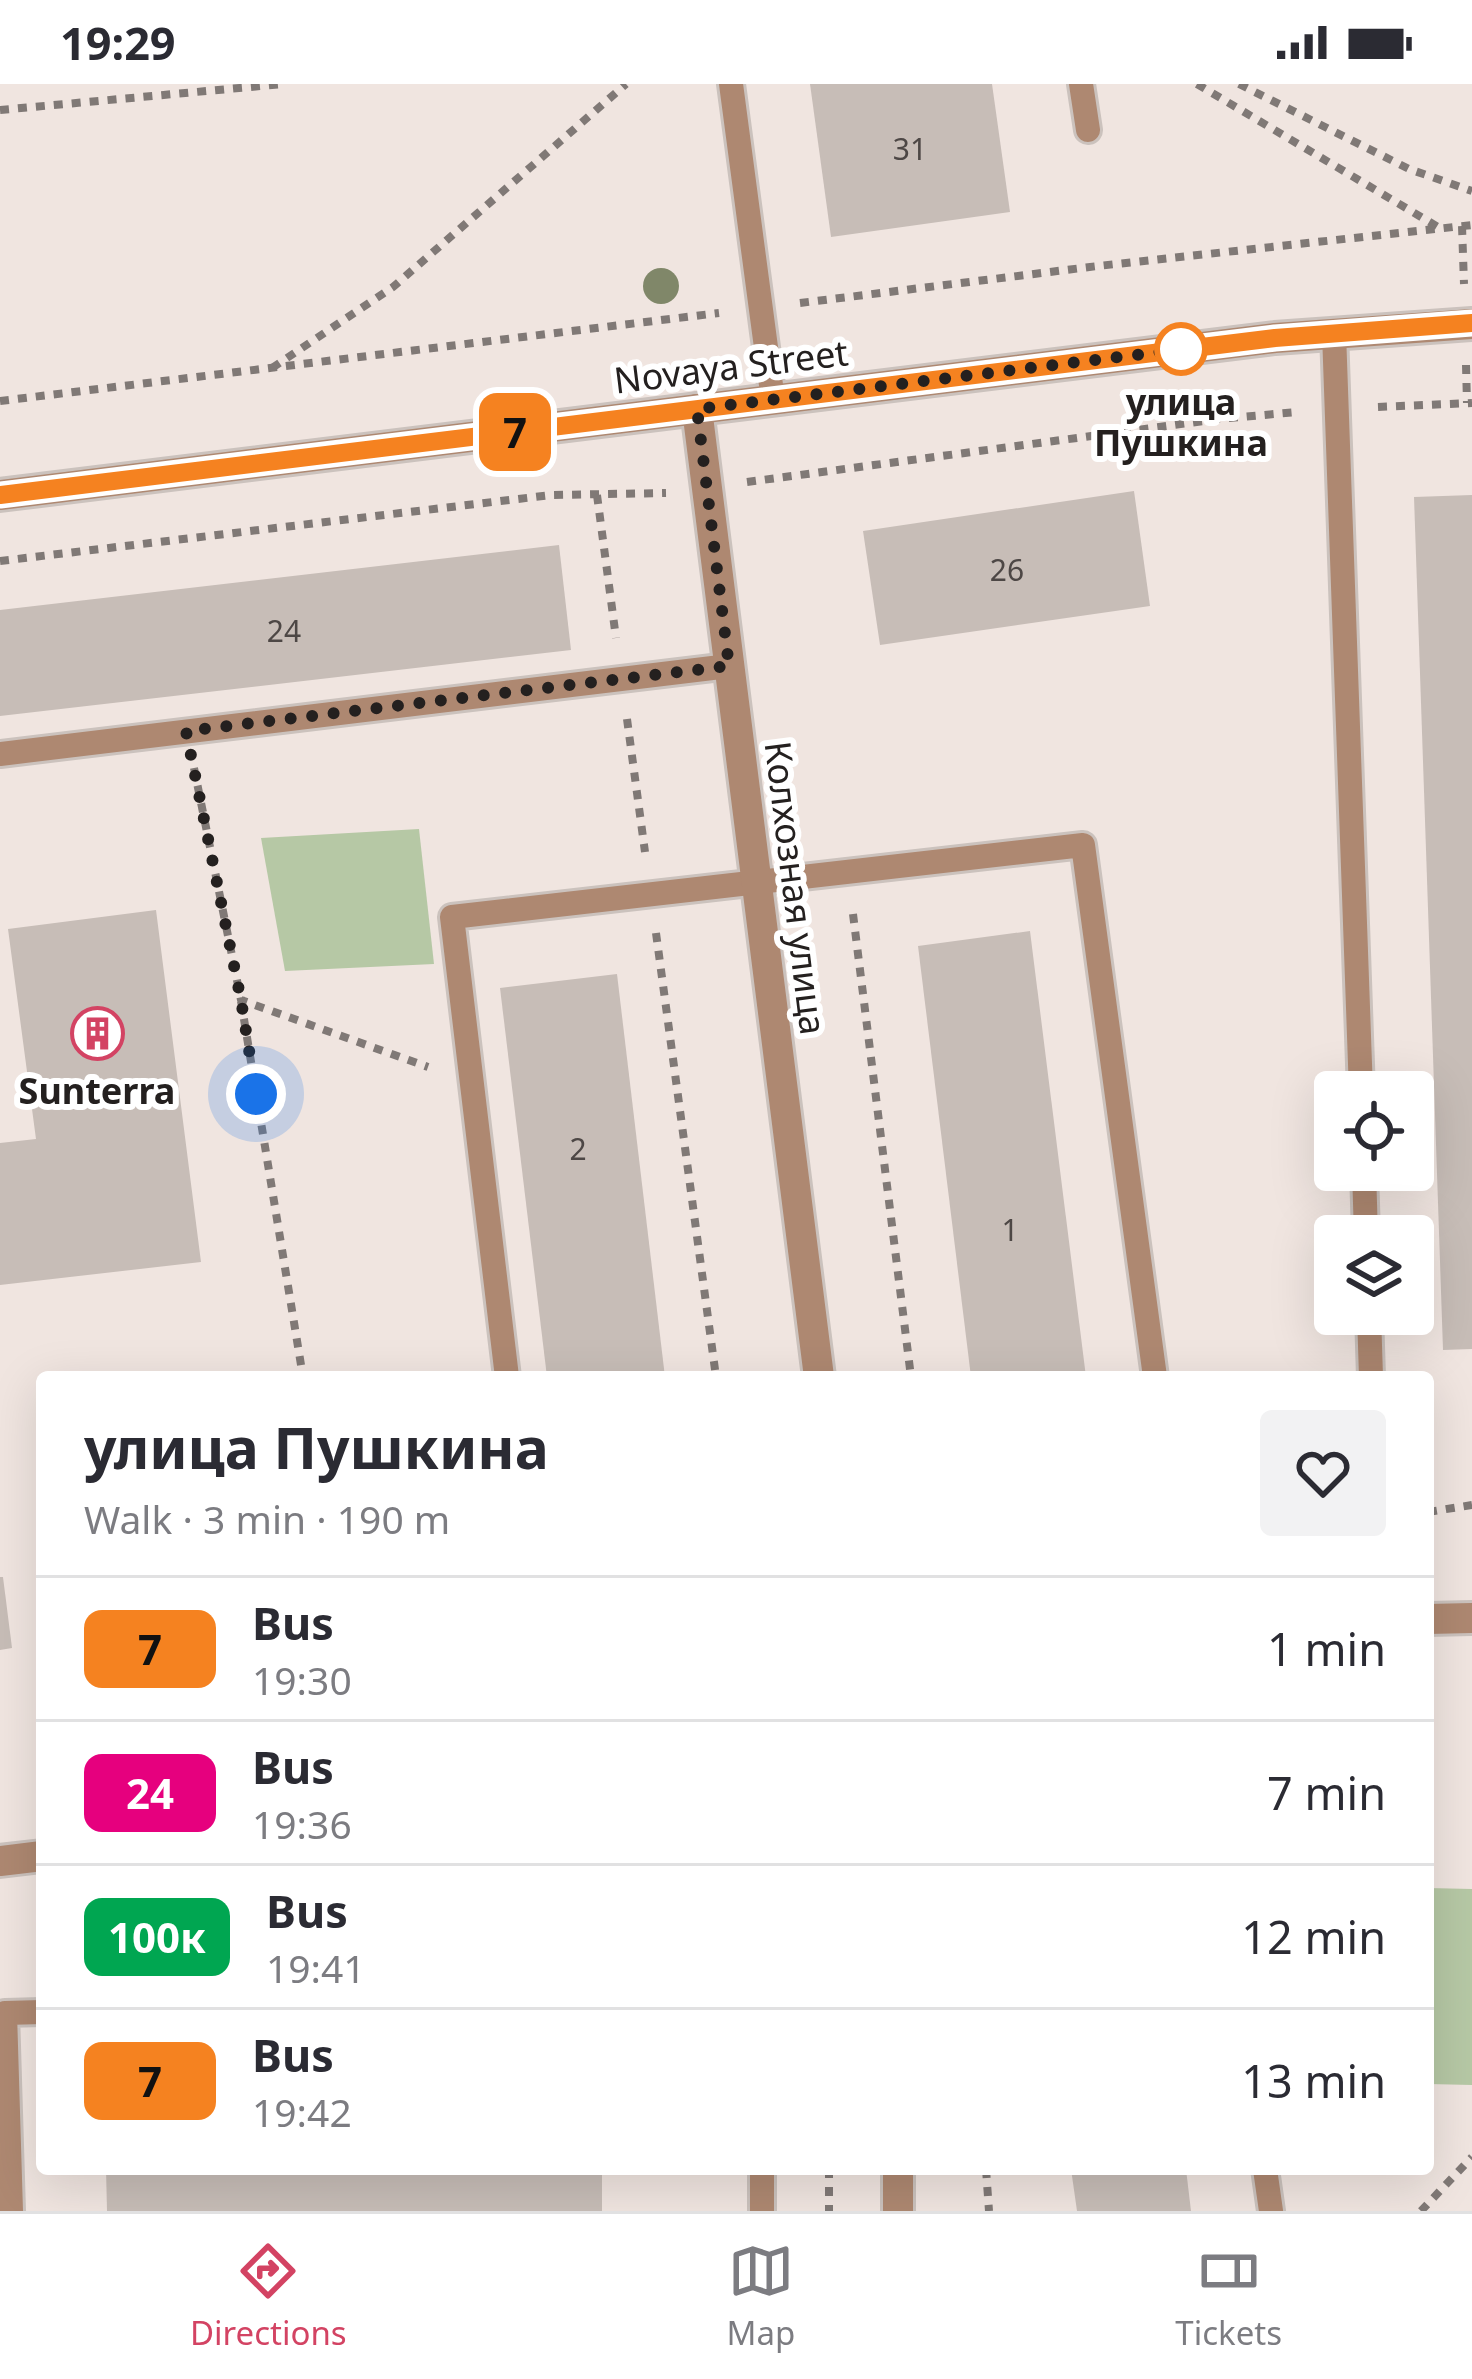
<!DOCTYPE html>
<meta charset="utf-8">
<style>
body{margin:0;font-family:"Noto Sans",sans-serif;background:#f2f2f3;color:#2b2b33;height:100vh;display:flex;flex-direction:column;font-size:45px;white-space:nowrap}
*{box-sizing:border-box;margin:0}
p{font-size:39px;color:#7c7c81}
.icon{flex:none;width:66px;height:66px;fill:none;stroke:currentColor;stroke-width:2;stroke-linecap:round;stroke-linejoin:round}
.map{position:relative;flex:1;overflow:hidden}
.sheet{position:absolute;left:36px;top:1287px;width:1398px;height:804px;display:flex;flex-direction:column;background:#fff;border-radius:12px;box-shadow:0 12px 48px #0002}
.sheet>*{flex:none}
.badge{padding:0 24px;border-radius:18px;font-size:42px;line-height:78px}
.fabs{position:absolute;left:1314px;top:987px;display:grid;gap:24px}
.fabs a{display:grid;place-items:center;width:120px;height:120px;border-radius:12px;background:#fff;box-shadow:0 12px 48px #0002;font-size:60px}
.you{position:absolute;width:60px;height:60px;margin:-30px;border:9px solid #fff;border-radius:50%;background:#1a73e8;box-shadow:0 0 0 18px #1a73e833}
.map>.badge{position:absolute;translate:-50% -50%;box-shadow:0 0 0 6px #fff}
.round{display:grid;place-items:center;flex:none;width:126px;height:126px;border-radius:12px;background:#f2f2f3}
.head{display:flex;align-items:center;justify-content:space-between;height:204px;padding:0 48px}
h1{font-size:57px;font-weight:700;line-height:90px}
ul{padding:0;list-style:none}
li{display:flex;align-items:center;gap:36px;height:144px;padding:0 48px;border-top:3px solid #e1e1e2}
li div{flex:1}
li b{display:block;font-size:45px}
li em{font-style:normal}
li .badge{min-width:132px;font-weight:700;text-align:center}
.status{display:flex;justify-content:space-between;align-items:center;height:84px;padding:0 60px;background:#fff;direction:ltr}
.status svg{height:33px;fill:currentColor}
.dock{display:flex;justify-content:space-around;align-items:center;height:168px;border-top:3px solid #e1e1e2;background:#fff;font-size:33px;color:#7c7c81}
.dock a{display:grid;justify-items:center;gap:6px}
.dock .on{color:#d34363}
.map>svg:first-child{display:block}
</style>
<div class="status"><b>19:29</b><svg viewBox="0 0 49 12"><path d="M0 12V9h3v3zM5 12V6h3v6zM10 12V3h3v9zM15 12V0h3v12zM26 1h20v11H26zM47 4h2v5h-2z"/></svg></div>
<div class="map">
<svg width="1472" height="2127" viewBox="0 0 1472 2127">
<rect width="100%" height="100%" fill="#f0e5e0"/>
<g fill="#b6c8a5">
<polygon points="419,745 434,880 285,887 261,754"/>
<polygon points="1428,1804 1472,1805 1472,2001 1428,2000"/>
</g>
<g fill="#c7bdb7">
<polygon points="810,0 992,0 1010,128 831,153"/>
<polygon points="1134,407 1150,522 880,561 863,447"/>
<polygon points="1472,411 1472,1265 1443,1266 1414,413"/>
<polygon points="559,461 571,566 0,632 0,526"/>
<polygon points="156,826 201,1178 0,1201 0,1059 36,1055 8,845"/>
<polygon points="1030,847 1086,1293 971,1293 918,862"/>
<polygon points="617,890 665,1293 547,1293 500,904"/>
<polygon points="0,1493 3,1493 12,1564 0,1566"/>
<polygon points="106,2085 602,2085 602,2127 107,2127"/>
<polygon points="1071,2085 1186,2085 1191,2127 1077,2127"/>
</g>
<g fill="none" stroke-linecap="round" stroke-linejoin="round">
<defs>
<g id="service">
<polyline points="731,0 773,316"/>
<polyline points="1081,0 1088,46"/>
<polyline points="1334,249 1361,1008"/>
<polyline points="0,670 729,582"/>
<polyline points="1364,1086 1366,1152"/>
<polyline points="1369,1230 1371,1293"/>
<polyline points="507,1293 452,833 1083,761 1155,1293"/>
<polyline points="762,2085 762,2127"/>
<polyline points="1265,2085 1271,2127"/>
<polyline points="11,2127 5,1929 42,1928"/>
</g>
<g id="minor">
<polyline points="1428,1535 1472,1534"/>
<polyline points="0,1777 42,1772"/>
</g>
<g id="tertiary">
<polyline points="697,325 819,1293"/>
<polyline points="0,411 1275,254 1472,240"/>
<polyline points="898,2085 898,2127"/>
</g>
</defs>
<use href="#service" stroke="#cbc2bd" stroke-width="30"/>
<use href="#minor" stroke="#cbc2bd" stroke-width="36"/>
<use href="#tertiary" stroke="#cbc2bd" stroke-width="36"/>
<g stroke="#807976" stroke-width="8" stroke-dasharray="9 9" stroke-linecap="butt">
<polyline points="1197,0 1438,143"/>
<polyline points="1239,0 1409,85 1472,107"/>
<polyline points="0,26 283,0"/>
<polyline points="1462,142 1464,200"/>
<polyline points="800,219 1098,182 1472,141"/>
<polyline points="1466,281 1467,319"/>
<polyline points="272,284 393,203 626,0"/>
<polyline points="0,317 719,229"/>
<polyline points="1378,323 1472,319"/>
<polyline points="747,398 1219,335 1297,328"/>
<polyline points="597,411 616,554"/>
<polyline points="0,477 551,411 666,409"/>
<polyline points="627,635 645,768"/>
<polyline points="194,684 241,916 428,983"/>
<polyline points="853,830 911,1293"/>
<polyline points="656,849 716,1293"/>
<polyline points="241,917 303,1293"/>
<polyline points="1428,1428 1472,1421"/>
<polyline points="829,2085 829,2127"/>
<polyline points="986,2085 989,2127"/>
<polyline points="1421,2127 1472,2073"/>
</g>
<use href="#service" stroke="#ae8871" stroke-width="24"/>
<use href="#minor" stroke="#ae8871" stroke-width="30"/>
<use href="#tertiary" stroke="#ae8871" stroke-width="30"/>
</g>
<circle fill="#808769" cx="661" cy="202" r="18"/>
<g fill="none" stroke-linecap="round" stroke-linejoin="round">
<defs>
<polyline id="line" points="0,411 1275,254 1472,239"/>
</defs>
<use href="#line" stroke="#fff" stroke-width="27"/>
<use href="#line" stroke="#f58220" stroke-width="18"/>
<polyline stroke="#24201f" stroke-width="12" stroke-dasharray="0 21.6" points="256,1010 241,916 186,647 729,582 697,325 1184,265 1181,265"/>
</g>
<defs>
<symbol id="building-ring" viewBox="-11 -11 22 22"><circle r="9.5" fill="#fff" stroke="#d34363" stroke-width="1.5"/><path d="M-4-6H4V6H1V3H-1V6H-4ZM-2.5-4.3h1.7v1.8h-1.7ZM.8-4.3h1.7v1.8H.8ZM-2.5-1h1.7V.8h-1.7ZM.8-1h1.7V.8H.8Z" fill="#d34363"/></symbol>
</defs>
<g fill-rule="evenodd">
<use href="#building-ring" x="68" y="920" width="59" height="59"/>
</g>
<circle fill="#fff" stroke="#f58220" stroke-width="6" cx="1181" cy="265" r="24"/>
<g text-anchor="middle" dominant-baseline="central" stroke-width="12" stroke-linejoin="round" paint-order="stroke">
<g font-size="30" fill="#4d4745">
<text x="910" y="64">31</text>
<text x="1007" y="485">26</text>
<text x="284" y="546">24</text>
<text x="578" y="1064">2</text>
<text x="1010" y="1145">1</text>
</g>
<g font-size="36" fill="#24201f" stroke="#fff">
<text transform="translate(731 282) rotate(-7)">Novaya Street</text>
<text transform="translate(796 804) rotate(83)">Колхозная улица</text>
</g>
<g font-size="36" font-weight="bold" fill="#24201f" stroke="#fff">
<text x="1181" y="317">улица<tspan x="1181" dy="41">Пушкина</tspan></text>
</g>
<g font-size="36" font-weight="bold" fill="#24201f" stroke="#fff">
<text x="97" y="1006">Sunterra</text>
</g>
</g>
</svg>
<div class="fabs">
<a><svg class="icon" aria-label="locate" viewBox="0 0 24 24"><circle cx="12" cy="12" r="6"/><path d="M12 2v4M12 18v4M2 12h4M18 12h4"/></svg></a>
<a><svg class="icon" aria-label="layers" viewBox="0 0 24 24"><path d="M12 4l9 5-9 5-9-5zM3 14l9 5 9-5"/></svg></a>
</div>
<div class="you" style="left:256px;top:1010px"></div>
<b class="badge" style="left:515px;top:348px;background:#f58220;color:#111">7</b>
<section class="sheet">
<div class="head"><div><h1>улица Пушкина</h1><p>Walk · 3 min · 190 m</p></div><a class="round"><svg class="icon" aria-label="heart" viewBox="0 0 24 24"><path d="M12 20l-8-8c-3-5 5-10 8-4 3-6 11-1 8 4z"/></svg></a></div>
<ul>
<li><span class="badge" style="background:#f58220;color:#111">7</span><div><b>Bus</b><p>19:30</p></div><em>1 min</em></li>
<li><span class="badge" style="background:#e6007e;color:#fff">24</span><div><b>Bus</b><p>19:36</p></div><em>7 min</em></li>
<li><span class="badge" style="background:#00a651;color:#fff">100к</span><div><b>Bus</b><p>19:41</p></div><em>12 min</em></li>
<li><span class="badge" style="background:#f58220;color:#111">7</span><div><b>Bus</b><p>19:42</p></div><em>13 min</em></li>
</ul>
</section>
</div>
<nav class="dock">
<a class="on"><svg class="icon" aria-label="directions" viewBox="0 0 24 24"><path d="M12 3l9 9-9 9-9-9zM9 14v-3h6M13 9l2 2-2 2"/></svg>Directions</a>
<a><svg class="icon" aria-label="map" viewBox="0 0 24 24"><path d="M3 6l6-2 6 2 6-2v14l-6 2-6-2-6 2zM9 4v14M15 6v14"/></svg>Map</a>
<a><svg class="icon" aria-label="tickets" viewBox="0 0 24 24"><path d="M3 7h18v10H3zM15 7v10"/></svg>Tickets</a>
</nav>
